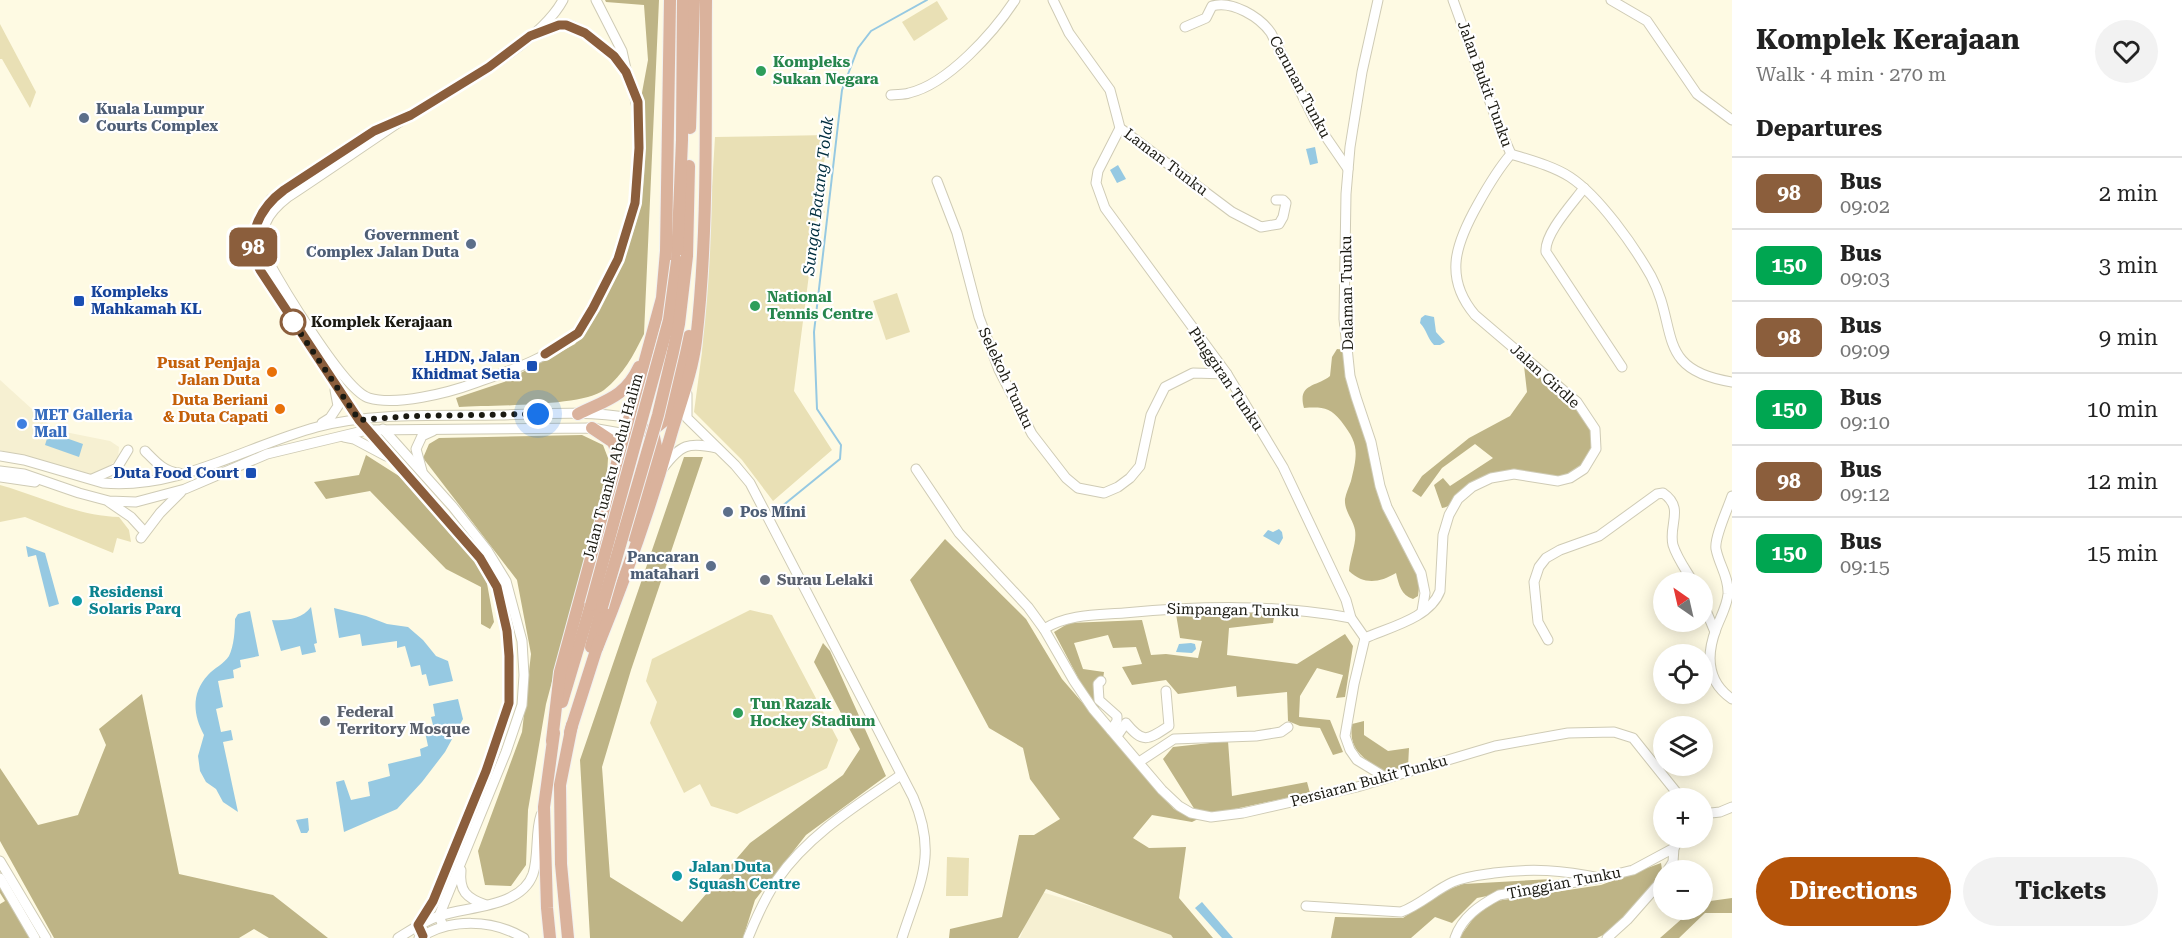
<!DOCTYPE html>
<meta charset="utf-8">
<style>
body{margin:0;font-family:"Roboto Serif",serif;background:#f2f2f2;color:#222;height:100vh;display:flex;flex-direction:column;font-size:22px;white-space:nowrap}
*{box-sizing:border-box;margin:0}
p{font-size:20px;color:#767676}
.icon{flex:none;width:33px;height:33px;fill:none;stroke:currentColor;stroke-width:2;stroke-linecap:round;stroke-linejoin:round}
.map{position:relative;flex:1;overflow:hidden}
.panel{display:flex;flex-direction:column;background:#fff;width:450px}
.panel>*{flex:none}
.badge{padding:0 12px;border-radius:9px;font-size:21px;line-height:39px}
.needle{width:39px;rotate:326deg}
.fabs{position:absolute;left:1653px;top:572px;display:grid;gap:12px}
.fabs a{display:grid;place-items:center;width:60px;height:60px;border-radius:50%;background:#fff;box-shadow:0 3px 15px #0003;font-size:30px}
.you{position:absolute;width:30px;height:30px;margin:-15px;border:4px solid #fff;border-radius:50%;background:#1a73e8;box-shadow:0 0 0 9px #1a73e833}
.map>.badge{position:absolute;translate:-50% -50%;box-shadow:0 0 0 3px #fff}
h2{padding:0 24px;font-size:22px;line-height:54px}
.round{display:grid;place-items:center;flex:none;width:63px;height:63px;border-radius:32px;background:#f2f2f2}
.headline{display:flex;align-items:center;justify-content:space-between;height:102px;padding:0 24px}
h1{font-size:28px;font-weight:700;line-height:45px}
.cta{display:flex;gap:12px;margin-top:auto;padding:12px 24px}
.cta a{flex:1;height:69px;border-radius:36px;background:#b45309;color:#fff;font-size:24px;font-weight:700;line-height:69px;text-align:center}
.cta a+a{background:#f2f2f2;color:#222}
ul{padding:0;list-style:none}
li{display:flex;align-items:center;gap:18px;height:72px;padding:0 24px;border-top:2px solid #e0e0e0}
li div{flex:1}
li b{display:block;font-size:22px}
li em{font-style:normal}
li .badge{min-width:66px;font-weight:700;text-align:center}
main{display:flex;flex:1;min-height:0}
.map>svg:first-child{display:block}
</style>
<main>
<div class="map">
<svg width="1732" height="938" viewBox="0 0 1732 938">
<rect width="100%" height="100%" fill="#fefae3"/>
<g fill="#f6f0d2">
<polygon points="0,380 55,430 110,441 119,447 118,459 106,468 91,476 0,450"/>
<polygon points="1038,891 1173,930 1177,938 1020,938"/>
</g>
<g fill="#e9e0b5">
<polygon points="937,1 948,19 914,41 902,22"/>
<polygon points="0,24 36,92 30,108 2,59 0,59"/>
<polygon points="828,135 818,205 825,212 816,220 794,391 832,450 773,501 742,460 694,412 702,352 715,137"/>
<polygon points="897,293 910,332 886,340 873,301"/>
<path d="M0 485C40 496 77 516 119 517L129 530 131 542 117 538 113 553 25 517 0 522Z"/>
<polygon points="750,610 772,615 838,740 827,768 737,814 711,806 700,784 684,793 650,723 657,702 646,681 652,659"/>
<polygon points="947,857 969,858 968,896 946,896"/>
</g>
<g fill="#beb486">
<path d="M605 0H659L644 334C633 356 624 374 604 390 581 407 490 405 459 407L456 398 504 382 575 344 601 305 631 231 641 98 648 60 644 5 606 2Z"/>
<path d="M1337 349 1346 350 1349 385 1366 437 1378 496 1420 579 1418 596 1413 599C1401 595 1399 585 1396 573 1379 583 1364 585 1349 571 1350 557 1357 543 1355 530 1353 519 1344 511 1345 499 1346 493 1349 487 1351 481 1358 452 1359 444 1341 421 1330 407 1321 407 1304 408 1297 383 1317 387 1330 376L1332 357Z"/>
<path d="M1524 366C1546 383 1604 418 1590 452 1587 461 1579 470 1569 474 1549 482 1524 468 1504 471 1496 472 1485 476 1478 480 1465 487 1457 506 1442 508L1434 485 1443 478 1450 486 1493 458 1475 444 1442 468 1421 497 1412 491 1422 476 1469 438 1510 416 1527 392Z"/>
<polygon points="582,435 603,445 608,458 607,476 546,704 528,810 526,865 511,886 485,885 478,851 522,732 531,654 517,580 423,458 429,444 439,438"/>
<polygon points="366,455 399,476 472,557 486,578 494,622 490,629 481,624 481,587 446,569 370,491 326,499 314,482 359,475"/>
<polygon points="684,457 703,457 631,670 602,767 610,877 682,922 750,843 843,775 860,749 814,662 823,643 830,651 886,776 806,835 755,900 743,938 590,938 580,760"/>
<polygon points="945,539 1026,619 1062,679 1174,809 1198,819 1192,822 1152,815 1133,838 1149,848 1186,847 1179,898 1213,938 1173,938 1171,935 1046,889 1018,938 949,938 950,929 1002,917 1019,835 1034,835 1060,819 1030,779 1023,748 989,728 910,580"/>
<polygon points="1275,612 1273,623 1229,628 1227,655 1297,664 1345,634 1353,646 1345,697 1336,698 1343,675 1317,668 1300,696 1299,717 1330,720 1343,752 1333,755 1320,728 1300,726 1288,721 1287,692 1237,697 1236,686 1178,694 1166,680 1132,685 1122,667 1142,664 1136,647 1113,648 1108,635 1074,643 1083,669 1104,672 1099,708 1087,695 1054,632 1069,623 1142,620 1151,655 1166,654 1198,658 1202,641 1180,638 1176,614"/>
<polygon points="142,694 179,874 273,895 328,938 269,938 254,929 239,938 54,938 0,841 0,768 38,825 78,815 106,745 99,729"/>
<path d="M1364 721V735L1388 751 1409 748 1408 767 1385 773C1364 758 1348 751 1352 724Z"/>
<polygon points="1228,741 1232,796 1307,782 1310,793 1216,813 1195,810 1163,759 1173,747"/>
<polygon points="1661,863 1663,876 1609,932 1597,938 1459,938 1475,916 1496,901 1601,885"/>
<polygon points="1552,879 1552,883 1477,898 1452,923 1435,917 1411,938 1331,938 1335,917 1403,918 1436,894 1463,884"/>
<polygon points="0,886 30,938 0,938 0,904 5,901 0,893"/>
<polygon points="1732,898 1732,913 1705,913 1679,938 1660,938 1693,909 1702,909 1703,902"/>
</g>
<g fill="#96c9e2">
<polygon points="1315,147 1318,163 1310,165 1306,149"/>
<polygon points="1118,165 1126,179 1117,183 1110,170"/>
<path d="M1425 315 1434 317 1436 332 1445 342 1440 345H1434C1427 338 1427 330 1420 323L1421 318Z"/>
<polygon points="49,432 83,444 79,457 45,445"/>
<polygon points="1279,529 1282,532 1283,538 1279,545 1263,536 1268,530 1273,532"/>
<polygon points="26,546 45,553 59,604 49,607 36,555 28,557"/>
<path d="M311 607 317 643 314 644 316 652 302 655 300 646 281 651 272 620C286 621 302 619 311 607Z"/>
<polygon points="334,608 366,616 387,624 408,627 423,640 436,656 448,661 453,681 429,686 426,674 422,675 420,665 411,667 405,646 397,648 397,641 362,646 360,634 339,638"/>
<path d="M250 611 259 656 240 660 241 667 233 670 234 678 218 681 223 707 216 709 221 732 231 730 233 740 223 742 238 812 223 802 216 789 206 782 200 771 198 756 204 735C193 715 191 693 208 675 214 668 224 664 229 656 234 646 235 630 235 619L238 614Z"/>
<polygon points="1191,643 1195,644 1196,649 1192,653 1176,652 1179,644"/>
<polygon points="458,699 463,719 445,752 422,782 397,809 344,832 336,782 344,780 351,800 370,796 368,782 390,776 388,764 421,756 420,749 428,746 424,727 433,725 431,717 435,716 433,704"/>
<polygon points="308,818 309,830 307,833 301,833 296,820"/>
<polygon points="1202,902 1233,938 1222,938 1195,908"/>
</g>
<g fill="none" stroke-linecap="round" stroke-linejoin="round">
<polyline stroke="#96c9e2" stroke-width="2" points="781,507 840,459 841,445 817,409 814,332 842,90 858,48 871,31 927,0"/>
<defs>
<g id="minor">
<polyline points="596,0 622,51 626,69"/>
<polyline points="1053,0 1069,33 1110,90 1120,128 1232,212 1261,227 1279,224 1283,217 1286,203 1283,200 1276,200"/>
<polyline points="1378,0 1362,72 1350,147 1346,194 1344,319 1350,376 1356,397 1371,442 1380,486 1387,507 1421,573 1425,593 1422,611"/>
<path d="M1453 0 1499 127 1511 154C1530 160 1553 166 1570 177 1599 196 1634 246 1651 276 1679 328 1654 370 1732 382"/>
<polyline points="1611,0 1647,21 1697,94 1732,120"/>
<path d="M1185 27 1206 18 1212 6C1232 0 1260 17 1271 33L1315 121 1348 169"/>
<path d="M530 36C540 33 550 27 560 25 574 22 589 37 599 44 610 53 621 61 627 74 643 107 642 166 635 203 630 232 617 261 604 287 596 302 589 323 576 334 549 358 509 371 475 383 448 393 396 406 369 398 344 391 280 283 266 257 258 229 266 214 288 197 329 170 369 142 410 115 453 88 539 45 563 0"/>
<path d="M891 95C897 94 903 95 909 93 948 84 994 32 1015 0"/>
<path d="M388 125 374 131 271 199C254 221 247 246 260 270L359 420 480 558 497 587 507 631 510 663 509 703 494 751 433 901 418 925"/>
<polyline points="1120,128 1098,171 1096,183 1105,208 1227,374 1283,467 1346,600 1351,618 1365,638"/>
<polyline points="937,181 957,233 979,317 999,370 1032,434 1066,478 1078,488 1104,493 1118,487 1130,478 1140,466 1151,415 1165,387 1193,373 1227,374"/>
<path d="M1584 188C1573 203 1544 234 1546 252L1622 367"/>
<path d="M687 394V418L735 465 750 483 913 797C938 855 920 882 902 938"/>
<polyline points="322,423 330,418 338,406 335,390"/>
<polyline points="383,429 453,507 487,550 506,581 522,641 524,675 522,705 506,752 439,916 443,926"/>
<polyline points="344,437 354,439 386,456"/>
<path d="M145 451C155 461 164 472 179 473"/>
<path d="M0 456 24 460 103 483C179 490 246 446 317 427 375 412 439 416 499 415 542 414 587 410 631 418"/>
<path d="M663 468C681 444 688 442 717 448"/>
<polyline points="916,469 959,533 1028,607 1044,629 1074,681 1093,709 1162,790 1179,806 1191,813 1211,817 1243,813 1357,787 1495,746 1568,733 1614,732 1633,738 1681,798"/>
<polyline points="0,471 24,474 79,493 109,501 136,502 185,489 267,454 367,430 592,428 626,434"/>
<polyline points="422,471 416,449 422,436 433,431"/>
<polyline points="0,477 35,482"/>
<polyline points="92,479 117,468 128,450"/>
<path d="M1732 496C1728 508 1714 538 1716 549 1719 565 1729 577 1728 594 1727 606 1720 618 1716 629 1706 656 1707 682 1732 699"/>
<polyline points="109,502 131,517 142,529"/>
<polyline points="141,538 160,513 181,492"/>
<polyline points="1702,601 1715,632"/>
<path d="M1044 629C1068 614 1097 615 1124 613 1200 606 1276 604 1351 618"/>
<path d="M1548 640 1538 622 1534 582 1539 567 1546 558 1560 550 1599 536 1657 494 1663 493C1685 508 1668 525 1673 545 1677 558 1686 570 1693 582"/>
<polyline points="1101,681 1098,684 1099,700 1117,716 1117,721 1111,730"/>
<path d="M1117 736 1126 723C1143 744 1148 740 1169 726L1166 691"/>
<polyline points="1139,762 1174,739 1256,736 1281,732 1288,727"/>
<path d="M1385 777 1357 760 1350 750 1345 736 1354 684 1365 638C1390 627 1430 618 1440 591L1443 535 1449 515 1458 499 1472 487 1491 478 1514 474 1558 481 1570 478 1584 469 1596 449 1595 429 1577 402 1475 315C1443 277 1456 243 1478 204 1488 186 1498 169 1511 154"/>
<polyline points="1702,814 1720,812 1732,807"/>
<polyline points="0,861 46,938"/>
<path d="M461 870C459 891 466 898 486 905"/>
<polyline points="1668,870 1673,862 1674,848"/>
<polyline points="0,878 35,938"/>
<path d="M1306 906 1401 912C1420 905 1435 890 1453 882 1466 876 1480 875 1494 873 1532 868 1563 870 1600 878"/>
<path d="M398 938C411 930 424 921 439 916 468 906 521 908 533 874 539 855 535 833 541 815"/>
<path d="M419 938C450 918 492 919 524 938"/>
<path d="M748 938C756 918 765 898 777 880 808 835 857 805 901 775"/>
<path d="M1455 938C1462 917 1480 905 1499 895L1600 878 1633 870 1674 848 1680 837"/>
<polyline points="1607,938 1627,920 1664,878"/>
</g>
<g id="major">
<polyline points="690,128 694,0"/>
<polyline points="687,256 689,166"/>
<polyline points="677,261 682,140 683,0"/>
<path d="M578 414C606 400 625 397 639 367"/>
<polyline points="592,428 613,442 619,457"/>
<polyline points="649,433 665,420 689,336"/>
<polyline points="632,536 657,451 654,437 648,430"/>
<polyline points="591,647 602,607"/>
<path d="M597 648C625 579 650 509 670 438 679 406 692 374 696 341 709 228 705 113 706 0"/>
<polyline points="562,702 591,605"/>
<polyline points="570,732 599,641"/>
<polyline points="552,741 560,672 662,298 666,251 670,0"/>
<polyline points="550,938 547,908 544,807 554,733"/>
<polyline points="568,938 561,864 560,785 572,725"/>
</g>
</defs>
<use href="#minor" stroke="#cfcbb5" stroke-width="11"/>
<use href="#major" stroke="#f1f1f1" stroke-width="14"/>
<use href="#minor" stroke="#fff" stroke-width="9"/>
<use href="#major" stroke="#dab29c" stroke-width="12"/>
<defs>
<g id="major-bridge">
<polyline points="591,605 669,320 677,261"/>
<polyline points="602,607 658,415 673,352 679,324 687,256"/>
</g>
</defs>
<use href="#major-bridge" stroke="#f1f1f1" stroke-width="14" stroke-linecap="butt"/>
<use href="#major-bridge" stroke="#dab29c" stroke-width="12"/>
</g>
<g fill="none" stroke-linecap="round" stroke-linejoin="round">
<defs>
<path id="line" d="M423 936 418 925 433 901 486 771 509 703V656L507 631 497 587 480 558 359 420 260 270C244 240 258 209 284 190L374 131 411 115 489 67 530 36 559 25H566L585 33 614 56 626 72 638 102 639 148 635 203 618 259 593 308 578 333 545 354"/>
</defs>
<use href="#line" stroke="#fff" stroke-width="14"/>
<use href="#line" stroke="#8b5e3c" stroke-width="9"/>
<polyline stroke="#1b1a12" stroke-width="6" stroke-dasharray="0 10.8" points="293,322 291,319 359,420 410,416 538,414"/>
</g>
<g fill="#2e9e5b" stroke="#fff" stroke-width="2">
<circle cx="761" cy="71" r="6"/>
<circle cx="755" cy="306" r="6"/>
<circle cx="738" cy="713" r="6"/>
</g>
<g fill="#5c6f8a" stroke="#fff" stroke-width="2">
<circle cx="84" cy="118" r="6"/>
<circle cx="471" cy="244" r="6"/>
<circle cx="728" cy="512" r="6"/>
<circle cx="711" cy="566" r="6"/>
</g>
<g fill="#1a4fb4" stroke="#fff" stroke-width="2">
<rect x="73" y="295" width="12" height="12" rx="3"/>
<rect x="526" y="360" width="12" height="12" rx="3"/>
<rect x="245" y="467" width="12" height="12" rx="3"/>
</g>
<circle fill="#fff" stroke="#8b5e3c" stroke-width="3" cx="293" cy="322" r="12"/>
<g fill="#e8710a" stroke="#fff" stroke-width="2">
<circle cx="272" cy="372" r="6"/>
<circle cx="280" cy="409" r="6"/>
</g>
<circle fill="#3f7fe0" stroke="#fff" stroke-width="2" cx="22" cy="424" r="6"/>
<g fill="#6b7280" stroke="#fff" stroke-width="2">
<circle cx="765" cy="580" r="6"/>
<circle cx="325" cy="721" r="6"/>
</g>
<g fill="#0f9aa8" stroke="#fff" stroke-width="2">
<circle cx="77" cy="601" r="6"/>
<circle cx="677" cy="876" r="6"/>
</g>
<g text-anchor="middle" dominant-baseline="central" stroke-width="4.5" stroke-linejoin="round" paint-order="stroke">
<g font-size="15" font-weight="bold" fill="#27864d" stroke="#fff" text-anchor="start">
<text x="773" y="62">Kompleks<tspan x="773" dy="17">Sukan Negara</tspan></text>
<text x="767" y="297">National<tspan x="767" dy="17">Tennis Centre</tspan></text>
<text x="750" y="704">Tun Razak<tspan x="750" dy="17">Hockey Stadium</tspan></text>
</g>
<g font-size="15" fill="#1b1a12" stroke="#fff">
<text transform="translate(1485 84) rotate(70)">Jalan Bukit Tunku</text>
<text transform="translate(1300 87) rotate(62)">Cerunan Tunku</text>
<text transform="translate(1166 162) rotate(37)">Laman Tunku</text>
<text transform="translate(1347 293) rotate(-91)">Dalaman Tunku</text>
<text transform="translate(1545 376) rotate(42)">Jalan Girdle</text>
<text transform="translate(1006 378) rotate(65)">Selekoh Tunku</text>
<text transform="translate(1226 379) rotate(56)">Pinggiran Tunku</text>
<text transform="translate(613 467) rotate(-75)">Jalan Tuanku Abdul Halim</text>
<text transform="translate(1233 610) rotate(1)">Simpangan Tunku</text>
<text transform="translate(1369 781) rotate(-15)">Persiaran Bukit Tunku</text>
<text transform="translate(1564 883) rotate(-11)">Tinggian Tunku</text>
</g>
<g font-size="15" font-weight="bold" fill="#4e5e75" stroke="#fff" text-anchor="start">
<text x="96" y="109">Kuala Lumpur<tspan x="96" dy="17">Courts Complex</tspan></text>
<text x="459" y="235" text-anchor="end">Government<tspan x="459" dy="17">Complex Jalan Duta</tspan></text>
<text x="740" y="512">Pos Mini</text>
<text x="699" y="557" text-anchor="end">Pancaran<tspan x="699" dy="17">matahari</tspan></text>
</g>
<g font-size="15" font-weight="bold" fill="#164399" stroke="#fff" text-anchor="end">
<text x="91" y="292" text-anchor="start">Kompleks<tspan x="91" dy="17">Mahkamah KL</tspan></text>
<text x="520" y="357">LHDN, Jalan<tspan x="520" dy="17">Khidmat Setia</tspan></text>
<text x="239" y="473">Duta Food Court</text>
</g>
<g font-size="15" font-weight="bold" fill="#1b1a12" stroke="#fff" text-anchor="start">
<text x="311" y="322">Komplek Kerajaan</text>
</g>
<g font-size="15" font-weight="bold" fill="#c56008" stroke="#fff" text-anchor="end">
<text x="260" y="363">Pusat Penjaja<tspan x="260" dy="17">Jalan Duta</tspan></text>
<text x="268" y="400">Duta Beriani<tspan x="268" dy="17">&amp; Duta Capati</tspan></text>
</g>
<g font-size="15" font-weight="bold" fill="#366cbe" stroke="#fff" text-anchor="start">
<text x="34" y="415">MET Galleria<tspan x="34" dy="17">Mall</tspan></text>
</g>
<g font-size="15" font-weight="bold" fill="#5b616d" stroke="#fff" text-anchor="start">
<text x="777" y="580">Surau Lelaki</text>
<text x="337" y="712">Federal<tspan x="337" dy="17">Territory Mosque</tspan></text>
</g>
<g font-size="15" font-weight="bold" fill="#0d838f" stroke="#fff" text-anchor="start">
<text x="89" y="592">Residensi<tspan x="89" dy="17">Solaris Parq</tspan></text>
<text x="689" y="867">Jalan Duta<tspan x="689" dy="17">Squash Centre</tspan></text>
</g>
<g font-size="16" font-style="italic" fill="#002e3f" stroke="#fff">
<text transform="translate(818 196) rotate(-83)">Sungai Batang Tolak</text>
</g>
</g>
</svg>
<div class="fabs">
<a><svg class="needle" viewBox="-14 -14 28 28"><path d="M0-13l5 13h-10z" fill="#e53935"/><path d="M0 13l5-13h-10z" fill="#767676"/></svg></a>
<a><svg class="icon" aria-label="locate" viewBox="0 0 24 24"><circle cx="12" cy="12" r="6"/><path d="M12 2v4M12 18v4M2 12h4M18 12h4"/></svg></a>
<a><svg class="icon" aria-label="layers" viewBox="0 0 24 24"><path d="M12 4l9 5-9 5-9-5zM3 14l9 5 9-5"/></svg></a>
<a>+</a>
<a>−</a>
</div>
<div class="you" style="left:538px;top:414px"></div>
<b class="badge" style="left:253px;top:247px;background:#8b5e3c;color:#fff">98</b>
</div>
<section class="panel">
<div class="headline"><div><h1>Komplek Kerajaan</h1><p>Walk · 4 min · 270 m</p></div><a class="round"><svg class="icon" aria-label="heart" viewBox="0 0 24 24"><path d="M12 20l-8-8c-3-5 5-10 8-4 3-6 11-1 8 4z"/></svg></a></div>
<h2>Departures</h2>
<ul>
<li><span class="badge" style="background:#8b5e3c;color:#fff">98</span><div><b>Bus</b><p>09:02</p></div><em>2 min</em></li>
<li><span class="badge" style="background:#00a651;color:#fff">150</span><div><b>Bus</b><p>09:03</p></div><em>3 min</em></li>
<li><span class="badge" style="background:#8b5e3c;color:#fff">98</span><div><b>Bus</b><p>09:09</p></div><em>9 min</em></li>
<li><span class="badge" style="background:#00a651;color:#fff">150</span><div><b>Bus</b><p>09:10</p></div><em>10 min</em></li>
<li><span class="badge" style="background:#8b5e3c;color:#fff">98</span><div><b>Bus</b><p>09:12</p></div><em>12 min</em></li>
<li><span class="badge" style="background:#00a651;color:#fff">150</span><div><b>Bus</b><p>09:15</p></div><em>15 min</em></li>
</ul>
<div class="cta"><a>Directions</a><a>Tickets</a></div>
</section>
</main>
